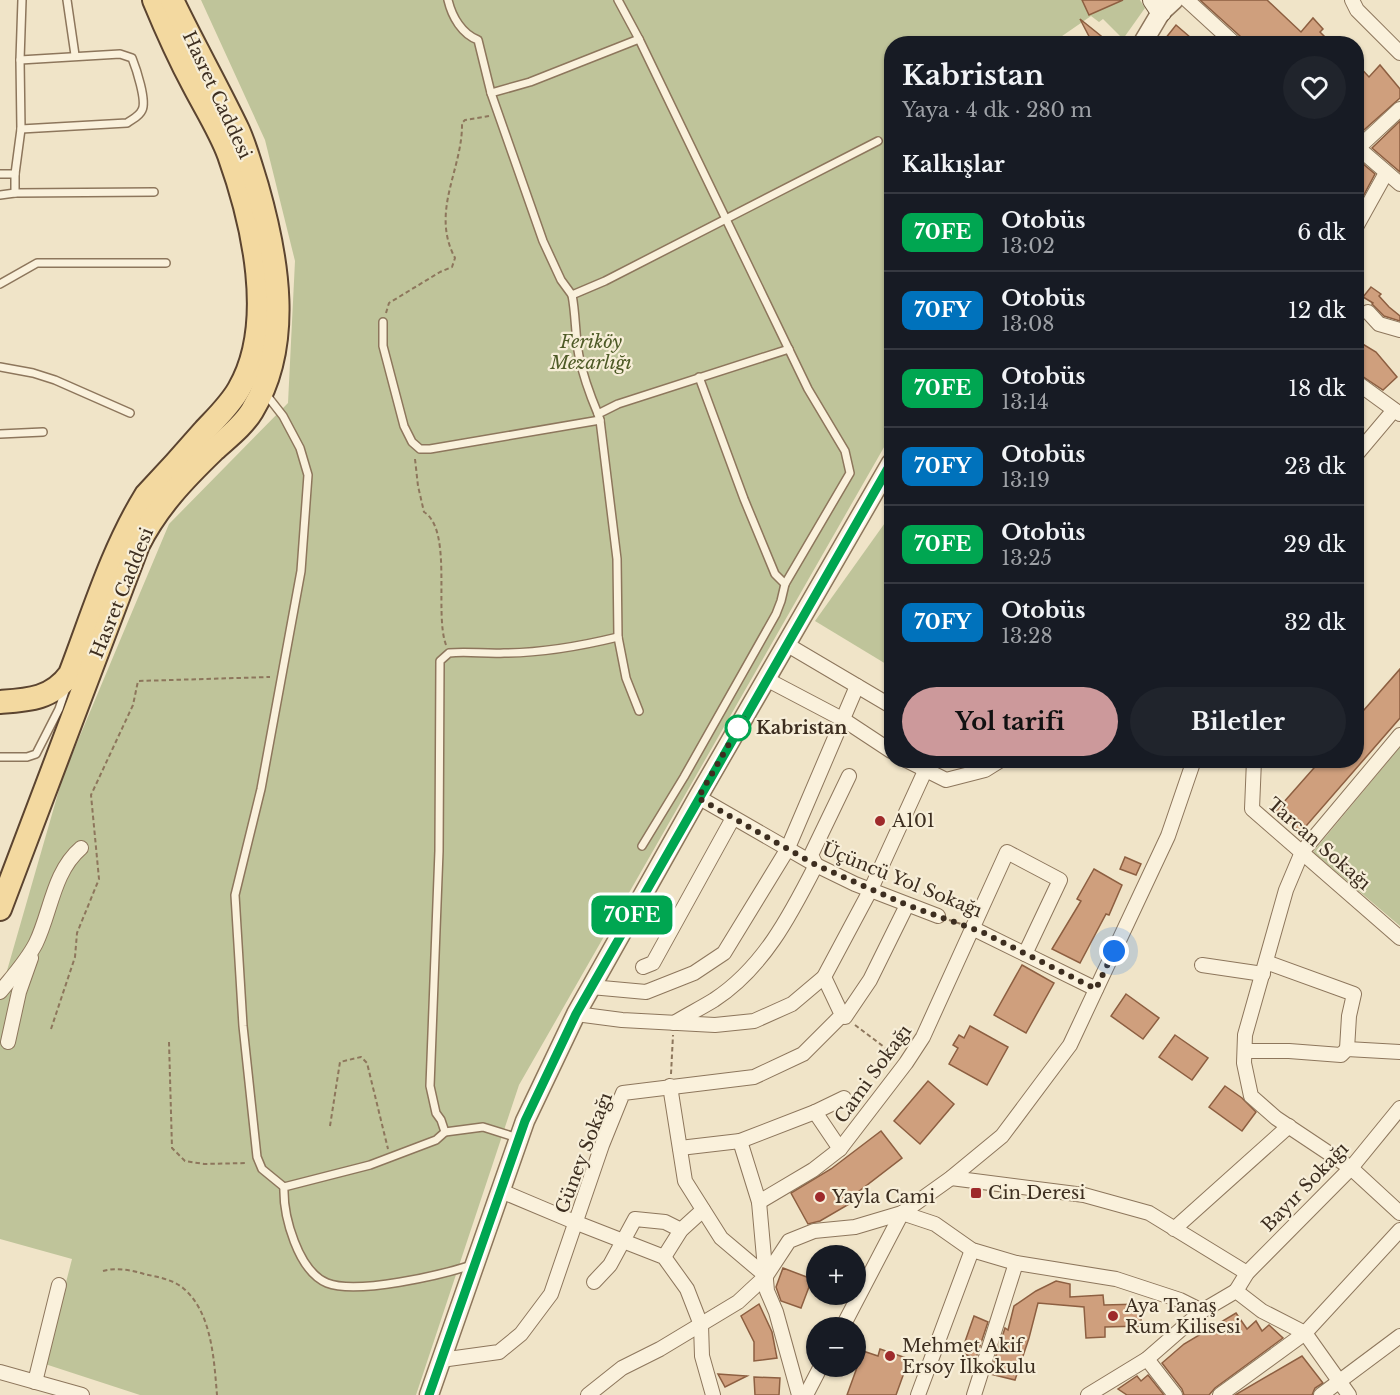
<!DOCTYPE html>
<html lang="tr">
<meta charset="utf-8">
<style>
body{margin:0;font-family:"Libre Baskerville",serif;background:#20242c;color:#f1f3f6;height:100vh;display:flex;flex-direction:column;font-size:22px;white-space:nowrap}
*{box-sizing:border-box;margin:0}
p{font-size:20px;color:#9ea1a6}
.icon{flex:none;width:33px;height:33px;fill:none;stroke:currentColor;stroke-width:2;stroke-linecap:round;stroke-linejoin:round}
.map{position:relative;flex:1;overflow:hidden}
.side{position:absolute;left:884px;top:36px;width:480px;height:732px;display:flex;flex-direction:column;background:#171b24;border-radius:24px;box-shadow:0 2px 4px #0004}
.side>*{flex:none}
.badge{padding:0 12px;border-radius:9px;font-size:21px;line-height:39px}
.buttons{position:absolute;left:806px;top:1245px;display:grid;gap:12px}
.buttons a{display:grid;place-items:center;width:60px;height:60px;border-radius:50%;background:#171b24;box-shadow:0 2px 4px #0004;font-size:30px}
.you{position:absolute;width:30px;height:30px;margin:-15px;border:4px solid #fff;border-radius:50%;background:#1a73e8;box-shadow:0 0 0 9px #1a73e833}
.map>.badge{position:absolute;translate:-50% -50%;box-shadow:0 0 0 3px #fff}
h2{padding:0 18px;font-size:22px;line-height:54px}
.round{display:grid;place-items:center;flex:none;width:63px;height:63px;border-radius:32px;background:#20242c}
.head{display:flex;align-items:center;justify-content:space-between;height:102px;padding:0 18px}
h1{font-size:28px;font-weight:700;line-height:45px}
.action{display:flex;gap:12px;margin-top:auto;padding:12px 18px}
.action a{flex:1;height:69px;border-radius:36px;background:#cc999b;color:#111;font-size:24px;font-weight:700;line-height:69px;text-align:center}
.action a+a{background:#20242c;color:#f1f3f6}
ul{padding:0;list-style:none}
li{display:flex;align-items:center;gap:18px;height:78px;padding:0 18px;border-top:2px solid #363941}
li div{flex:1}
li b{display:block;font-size:22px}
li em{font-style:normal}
li .badge{min-width:66px;font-weight:700;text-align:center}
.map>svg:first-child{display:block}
</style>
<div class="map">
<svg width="1400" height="1395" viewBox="0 0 1400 1395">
<rect width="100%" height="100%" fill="#f0e4c8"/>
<g fill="#bfc49a">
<polygon points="201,0 1140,0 1145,8 1123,39 1103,19 1099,22 1091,16 1052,43 891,44 891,435 519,1085 416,1395 140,1395 45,1364 72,1259 0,1239 0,995 63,776 169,524 288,403 295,261 265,140"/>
<polygon points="887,520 891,522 891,667 815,621"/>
<polygon points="1400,747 1400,926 1313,852"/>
</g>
<g fill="#cf9f7d" stroke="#8d5f41" stroke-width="1.5">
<polygon points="1082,0 1123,0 1089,15"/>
<polygon points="1200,0 1267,0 1301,32 1313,18 1323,29 1320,32 1332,44 1244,44 1241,37"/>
<polygon points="1080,19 1111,44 1093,44"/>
<polygon points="1176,25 1198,44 1161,44"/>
<polygon points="1356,63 1369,77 1380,65 1400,89 1400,98 1356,137"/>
<polygon points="1400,121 1400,172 1372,148"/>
<polygon points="1356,158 1375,174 1359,204 1356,202"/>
<polygon points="1371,287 1381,294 1379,296 1389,307 1400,316 1400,321 1384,316 1372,304 1373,303 1363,297"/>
<polygon points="1356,340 1376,352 1397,377 1383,390 1356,372"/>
<polygon points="1400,669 1400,718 1300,833 1276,811 1321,760 1356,760 1356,719"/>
<polygon points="1125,857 1141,864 1136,875 1120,869"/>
<polygon points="1094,869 1122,885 1109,915 1106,914 1080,963 1052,949 1081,901 1077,899"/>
<polygon points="1022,965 1054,983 1026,1033 994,1015"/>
<polygon points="1126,994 1159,1018 1143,1039 1111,1016"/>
<polygon points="970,1026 1008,1047 987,1085 949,1064 958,1048 953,1045 959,1035 964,1038"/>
<polygon points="1175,1035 1208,1058 1192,1080 1159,1057"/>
<polygon points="928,1081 954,1104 920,1144 894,1121"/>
<polygon points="1225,1086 1242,1098 1256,1112 1242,1131 1209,1107"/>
<polygon points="881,1131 902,1158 849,1199 851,1203 820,1221 808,1224 791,1193 831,1169"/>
<polygon points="783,1268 812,1279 801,1308 781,1301 776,1287"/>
<polygon points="1056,1281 1070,1284 1070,1297 1103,1295 1104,1305 1141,1304 1141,1326 1105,1327 1105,1337 1086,1338 1084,1307 1038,1303 1029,1338 1015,1380 990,1374 1005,1328 1008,1330 1014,1306 1036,1291"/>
<polygon points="759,1304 772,1332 777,1358 754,1361 754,1342 741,1316"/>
<polygon points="1236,1313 1247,1329 1256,1321 1262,1331 1269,1325 1283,1338 1215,1388 1209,1395 1184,1395 1182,1389 1162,1363 1184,1344"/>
<polygon points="974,1316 988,1322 976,1358 961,1353"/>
<polygon points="880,1349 909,1359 896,1395 847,1395 863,1351 878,1356"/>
<polygon points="1302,1356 1323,1383 1315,1388 1312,1395 1235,1395"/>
<polygon points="718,1374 747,1376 725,1387"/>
<polygon points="1148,1375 1164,1395 1127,1395 1118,1389 1137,1376 1141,1381"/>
<polygon points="754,1377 780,1378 779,1395 755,1395"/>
</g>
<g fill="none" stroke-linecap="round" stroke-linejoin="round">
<defs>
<g id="service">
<polyline points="67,0 75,55"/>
<path d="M448 0C452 17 462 34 478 40L491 93 530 82 639 39 808 389 845 451 850 473 785 584"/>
<polyline points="618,0 639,39"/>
<path d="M20 60 120 54 132 58C136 68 147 101 142 110 139 117 132 119 127 123L21 129"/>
<polyline points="491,93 543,241 561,280 572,295"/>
<polyline points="0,174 15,174 21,129 20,60 22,0"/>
<polyline points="15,174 15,193"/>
<polyline points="0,195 15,193 154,192"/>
<polyline points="0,284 37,263 166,263"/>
<polyline points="383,322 383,346 404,426 412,442 420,449 430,449 600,420 598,414 618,404 789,349"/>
<polyline points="0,367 33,373 55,380 130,413"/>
<polyline points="265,393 283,416 300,448 308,475 301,571 261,789 235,895 243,1026 257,1157 262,1169 284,1187"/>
<path d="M598 414C590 395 583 376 579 356 575 336 576 315 572 295L605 281 878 141"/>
<polyline points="600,420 617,559 618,637 626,678 639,711"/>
<polyline points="0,434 43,432"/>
<polyline points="0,757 27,757 36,754 59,709 66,688"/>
<polyline points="642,846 684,777 776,614 781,601 785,584 775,574 744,499 699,377"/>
<polyline points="445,1132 483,1127 518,1138"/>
<path d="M472 1265C441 1275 357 1295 327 1283 298 1271 283 1216 284 1187L370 1165 436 1140 445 1132 441 1120 436 1113 430 1086 439 851 440 661 449 653C467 651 485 654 504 653 543 653 581 646 618 637"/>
</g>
<g id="minor">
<polyline points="1187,0 1235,44"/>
<polyline points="1352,0 1357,10 1400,53"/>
<polyline points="1356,146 1400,184"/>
<polyline points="1358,148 1400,109"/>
<polyline points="1356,227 1386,173"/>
<polyline points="1368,312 1379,324 1400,330"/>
<polyline points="1356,382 1400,414"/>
<polyline points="1356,455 1394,410"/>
<polyline points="786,644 891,706"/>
<polyline points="766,679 844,720 891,751"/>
<polyline points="1400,735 1302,852 1286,890 1245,1035 1244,1063 1251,1096 1276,1118 1351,1168 1400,1213"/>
<polyline points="906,760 946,780 985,770 1001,760"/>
<polyline points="1254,760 1252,809 1400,938"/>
<polyline points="698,797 816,865 855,884 938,916"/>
<polyline points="972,928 1096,989"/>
<polyline points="1266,962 1354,994 1349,1016 1347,1049"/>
<polyline points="1202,965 1263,974"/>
<polyline points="643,967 653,963 733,818"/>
<polyline points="591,987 646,992 694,973 724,953 787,850 857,686"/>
<path d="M0 992C12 977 27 961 36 943 51 912 53 872 81 848"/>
<polyline points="576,1014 622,1020 715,1025 754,1021 792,1004 824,977 871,889 930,760"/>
<polyline points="845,1017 870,980 907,905"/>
<path d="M674 1023C687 1015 701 1008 714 1000 763 968 790 916 816 865L811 855 849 776"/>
<polyline points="8,1042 19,992 31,958"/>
<polyline points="1245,1051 1289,1051 1341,1055 1347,1049 1400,1052"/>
<polyline points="670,1086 685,1181 721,1238 766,1276"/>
<polyline points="815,1112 840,1149"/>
<polyline points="740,1141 759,1202 767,1291 776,1312 799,1395"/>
<polyline points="680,1148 740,1141 815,1112 844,1098"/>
<polyline points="951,1178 1084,1195 1149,1213 1247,1273"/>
<polyline points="501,1191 577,1223 664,1257 687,1289 701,1325 702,1356 713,1395"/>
<polyline points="759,1202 813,1170 840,1149 906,1063 923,1037 1007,852 1060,880 1025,954"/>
<polyline points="902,1213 935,1224 972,1250 1016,1263 1116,1279 1180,1300 1202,1311 1236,1291 1262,1311 1305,1333 1349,1395"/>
<polyline points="1174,1229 1289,1126"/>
<polyline points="664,1257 681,1230 703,1210"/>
<polyline points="594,1282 610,1265 635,1219 665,1222 681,1230"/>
<polyline points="1236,1291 1247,1273 1351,1168 1400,1108"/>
<polyline points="842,1328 902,1213 951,1178 1002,1136 1070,1045 1168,836 1194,760"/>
<polyline points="1147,1359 1175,1395"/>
<polyline points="441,1360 499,1352 521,1334 551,1294 602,1145 623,1093 754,1077 803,1054 842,1015 824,977"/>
<polyline points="0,1372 82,1395"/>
<polyline points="35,1382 59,1285"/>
<polyline points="588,1395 622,1368 660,1349 738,1302 766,1276 789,1241 814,1231 855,1227 902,1213"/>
<polyline points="806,1395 821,1366"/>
<polyline points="918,1395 972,1250"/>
<polyline points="974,1395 1016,1263"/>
<polyline points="1088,1395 1147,1359 1202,1311"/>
<polyline points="1220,1395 1305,1333 1400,1230"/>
<polyline points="1321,1395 1400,1336"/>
</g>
<g id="tertiary">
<polyline points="1142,44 1161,12 1174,0"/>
<polyline points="429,1395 525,1121 576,1014 698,797 891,463"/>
</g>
<polyline id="secondary" points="1153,0 1161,12"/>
<g id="primary">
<path d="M0 702C28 700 52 699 70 674 93 614 112 550 146 495 166 474 185 453 204 431 216 418 230 405 239 389 277 324 253 222 229 155 220 131 206 109 194 86 179 58 166 29 154 0"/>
<path d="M0 909 138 545C157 507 184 479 214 450 227 438 243 426 252 411 293 344 277 256 257 186 251 167 246 148 238 130 217 86 193 44 172 0"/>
</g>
</defs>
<use href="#service" stroke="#8d765c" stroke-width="10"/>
<use href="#minor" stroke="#8d765c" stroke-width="16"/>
<use href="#tertiary" stroke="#8d765c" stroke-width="21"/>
<use href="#secondary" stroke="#6f573f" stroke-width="22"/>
<use href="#primary" stroke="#5b4430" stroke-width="26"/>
<g stroke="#8d765c" stroke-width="2" stroke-dasharray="4.5 3" stroke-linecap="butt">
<path d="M386 313 389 303 440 272 452 267 455 258C430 211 463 169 462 123L465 120 489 116"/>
<path d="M415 459 418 486 424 512C453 530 434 613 446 645"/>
<polyline points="949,920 961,924"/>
<polyline points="855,1025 896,1056"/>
<polyline points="51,1029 75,957 77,933 99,879 91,795 133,705 138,681 270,677"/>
<polyline points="169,1042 172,1148 185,1161 204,1164 247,1163"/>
<polyline points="671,1074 673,1035"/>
<polyline points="330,1126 340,1062 361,1057 367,1063 388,1149"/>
<path d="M103 1271C116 1267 131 1270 144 1274 157 1277 172 1279 183 1288 212 1312 214 1360 217 1395"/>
</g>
<use href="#service" stroke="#faf1dc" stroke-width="7"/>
<use href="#minor" stroke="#faf1dc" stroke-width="14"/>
<use href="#tertiary" stroke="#faf1dc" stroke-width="18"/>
<use href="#secondary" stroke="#faf1dc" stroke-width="20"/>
<use href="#primary" stroke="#f3d9a0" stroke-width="22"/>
</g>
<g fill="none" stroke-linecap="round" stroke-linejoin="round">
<defs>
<polyline id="line" points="429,1395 525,1121 576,1014 891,463"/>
</defs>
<use href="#line" stroke="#fff" stroke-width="14"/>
<use href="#line" stroke="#00a651" stroke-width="9"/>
<polyline stroke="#3d2e20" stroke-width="6" stroke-dasharray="0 10.8" points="738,728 744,718 698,798 816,865 907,905 982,932 1096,989 1114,951"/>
</g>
<circle fill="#fff" stroke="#00a651" stroke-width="3" cx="738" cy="728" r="12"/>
<g fill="#9e2a2b" stroke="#f7eed8" stroke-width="2">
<circle cx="880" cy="821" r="6"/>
<rect x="970" y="1187" width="12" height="12" rx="3"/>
<circle cx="820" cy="1197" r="6"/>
<circle cx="1113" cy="1316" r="6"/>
<circle cx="890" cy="1356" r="6"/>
</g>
<g text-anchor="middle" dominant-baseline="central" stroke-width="4.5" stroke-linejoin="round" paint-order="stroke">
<g font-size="18" fill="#3d2e20" stroke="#f7eed8">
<text transform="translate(217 95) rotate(65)">Hasret Caddesi</text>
<text transform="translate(122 593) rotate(-68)">Hasret Caddesi</text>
<text transform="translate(1319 844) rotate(41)">Tarcan Sokağı</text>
<text transform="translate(902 880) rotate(22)">Üçüncü Yol Sokağı</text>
<text transform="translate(873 1074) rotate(-54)">Cami Sokağı</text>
<text transform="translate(584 1153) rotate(-69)">Güney Sokağı</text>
<text transform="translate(1305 1187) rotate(-46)">Bayır Sokağı</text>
</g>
<g font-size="18" font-style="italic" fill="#4d5a26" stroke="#f7eed8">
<text x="591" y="342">Feriköy<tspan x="591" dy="21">Mezarlığı</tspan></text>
</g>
<g font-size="18" font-weight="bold" fill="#3d2e20" stroke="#f7eed8" text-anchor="start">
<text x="756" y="728">Kabristan</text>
</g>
<g font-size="18" fill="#3d2e20" stroke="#f7eed8" text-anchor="start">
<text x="892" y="821">A101</text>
<text x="988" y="1193">Cin Deresi</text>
<text x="832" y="1197">Yayla Cami</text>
<text x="1125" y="1306">Aya Tanaş<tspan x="1125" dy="21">Rum Kilisesi</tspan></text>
<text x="902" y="1346">Mehmet Akif<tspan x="902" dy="21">Ersoy İlkokulu</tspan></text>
</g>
</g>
</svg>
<div class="buttons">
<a>+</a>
<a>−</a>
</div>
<div class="you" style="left:1114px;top:951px"></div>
<b class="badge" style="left:632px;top:915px;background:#00a651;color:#fff">70FE</b>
<section class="side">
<div class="head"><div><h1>Kabristan</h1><p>Yaya · 4 dk · 280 m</p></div><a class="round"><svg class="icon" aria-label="heart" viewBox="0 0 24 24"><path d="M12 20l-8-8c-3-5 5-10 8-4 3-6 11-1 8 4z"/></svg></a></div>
<h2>Kalkışlar</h2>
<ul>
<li><span class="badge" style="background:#00a651;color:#fff">70FE</span><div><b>Otobüs</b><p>13:02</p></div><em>6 dk</em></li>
<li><span class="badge" style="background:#0072bc;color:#fff">70FY</span><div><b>Otobüs</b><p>13:08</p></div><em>12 dk</em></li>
<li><span class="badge" style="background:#00a651;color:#fff">70FE</span><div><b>Otobüs</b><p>13:14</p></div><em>18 dk</em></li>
<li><span class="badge" style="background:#0072bc;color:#fff">70FY</span><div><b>Otobüs</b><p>13:19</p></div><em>23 dk</em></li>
<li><span class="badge" style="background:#00a651;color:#fff">70FE</span><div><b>Otobüs</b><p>13:25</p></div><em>29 dk</em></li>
<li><span class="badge" style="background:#0072bc;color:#fff">70FY</span><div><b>Otobüs</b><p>13:28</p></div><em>32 dk</em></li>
</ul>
<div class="action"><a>Yol tarifi</a><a>Biletler</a></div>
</section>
</div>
